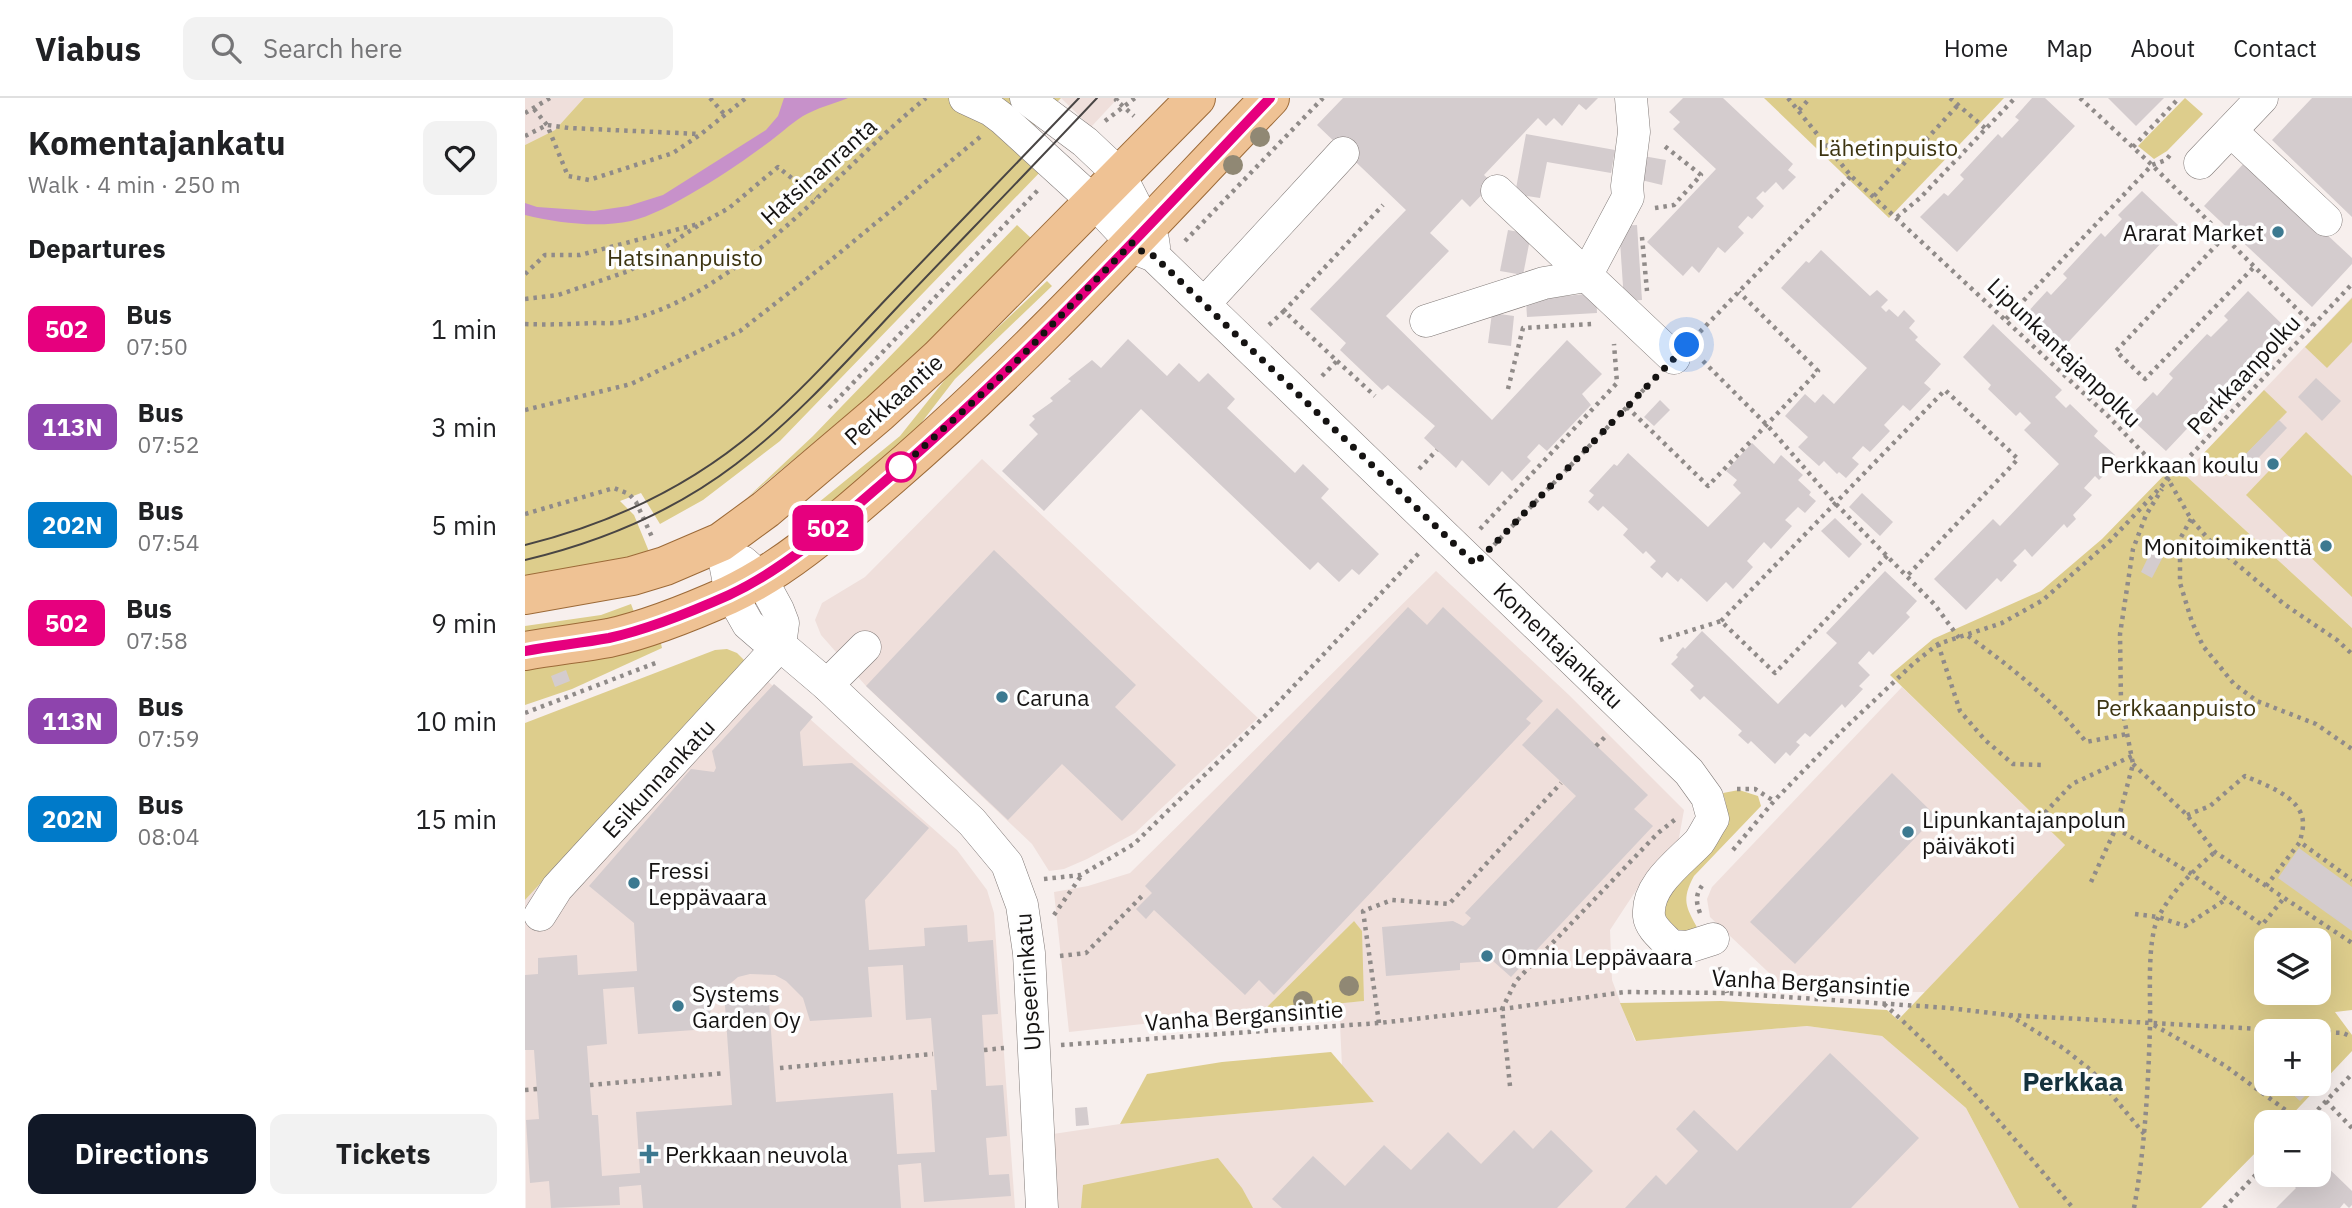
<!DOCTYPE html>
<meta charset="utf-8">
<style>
body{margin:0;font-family:"IBM Plex Sans",sans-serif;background:#f2f2f2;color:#202124;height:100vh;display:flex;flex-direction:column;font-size:26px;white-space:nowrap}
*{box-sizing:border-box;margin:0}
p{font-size:23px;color:#757577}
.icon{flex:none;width:38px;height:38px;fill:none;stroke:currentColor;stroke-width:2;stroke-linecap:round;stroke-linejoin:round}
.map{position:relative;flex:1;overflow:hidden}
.side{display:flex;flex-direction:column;background:#fff;width:525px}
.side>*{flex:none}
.badge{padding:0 14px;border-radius:10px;font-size:24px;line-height:46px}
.buttons{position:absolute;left:1729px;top:830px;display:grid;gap:14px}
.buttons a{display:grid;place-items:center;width:77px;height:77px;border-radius:14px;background:#fff;box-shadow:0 7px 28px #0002;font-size:35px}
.you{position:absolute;width:35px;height:35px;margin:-18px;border:5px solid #fff;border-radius:50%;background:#1a73e8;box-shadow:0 0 0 10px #1a73e833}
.map>.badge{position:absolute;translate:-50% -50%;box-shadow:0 0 0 4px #fff}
h2{padding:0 28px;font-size:26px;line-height:63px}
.round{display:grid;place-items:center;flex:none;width:74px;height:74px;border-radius:14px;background:#f2f2f2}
.headline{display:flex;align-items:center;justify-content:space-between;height:119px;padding:0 28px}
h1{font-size:33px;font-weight:800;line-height:52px}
.primary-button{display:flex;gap:14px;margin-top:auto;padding:14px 28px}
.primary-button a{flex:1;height:80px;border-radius:14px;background:#111827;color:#fff;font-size:28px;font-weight:800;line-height:80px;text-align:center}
.primary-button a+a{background:#f2f2f2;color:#202124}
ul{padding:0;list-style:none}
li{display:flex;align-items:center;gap:21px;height:98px;padding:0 28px}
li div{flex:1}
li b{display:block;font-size:26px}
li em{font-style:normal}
li .badge{min-width:77px;font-weight:700;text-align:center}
header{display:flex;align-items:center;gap:42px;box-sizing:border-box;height:98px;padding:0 35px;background:#fff;border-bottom:2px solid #e0e0e0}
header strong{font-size:33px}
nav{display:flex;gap:38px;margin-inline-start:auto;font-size:24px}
.search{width:490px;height:63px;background:#f2f2f2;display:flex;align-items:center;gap:18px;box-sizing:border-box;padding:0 24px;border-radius:14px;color:#757577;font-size:26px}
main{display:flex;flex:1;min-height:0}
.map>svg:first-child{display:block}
</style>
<header>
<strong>Viabus</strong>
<div class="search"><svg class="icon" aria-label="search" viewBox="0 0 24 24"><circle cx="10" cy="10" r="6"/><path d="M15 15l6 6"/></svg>Search here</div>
<nav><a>Home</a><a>Map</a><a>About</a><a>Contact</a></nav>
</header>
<main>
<section class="side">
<div class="headline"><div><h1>Komentajankatu</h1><p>Walk · 4 min · 250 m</p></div><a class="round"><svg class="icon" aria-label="heart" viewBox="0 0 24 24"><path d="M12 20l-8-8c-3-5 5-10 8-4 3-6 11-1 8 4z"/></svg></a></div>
<h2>Departures</h2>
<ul>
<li><span class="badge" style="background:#e6007e;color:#fff">502</span><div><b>Bus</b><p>07:50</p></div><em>1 min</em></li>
<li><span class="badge" style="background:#8e44ad;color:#fff">113N</span><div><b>Bus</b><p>07:52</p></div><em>3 min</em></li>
<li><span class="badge" style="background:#007ac9;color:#fff">202N</span><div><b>Bus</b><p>07:54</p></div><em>5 min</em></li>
<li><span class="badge" style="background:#e6007e;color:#fff">502</span><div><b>Bus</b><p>07:58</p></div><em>9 min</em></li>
<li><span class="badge" style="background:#8e44ad;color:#fff">113N</span><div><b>Bus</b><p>07:59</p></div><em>10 min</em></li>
<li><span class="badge" style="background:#007ac9;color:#fff">202N</span><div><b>Bus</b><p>08:04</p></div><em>15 min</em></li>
</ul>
<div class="primary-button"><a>Directions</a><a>Tickets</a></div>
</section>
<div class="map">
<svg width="1827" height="1110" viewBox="0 0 1827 1110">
<rect width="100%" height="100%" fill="#f7efed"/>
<g fill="#efdfdb">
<polygon points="0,0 59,0 30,32 0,47"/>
<polygon points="536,0 593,0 566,29"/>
<polygon points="1827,199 1827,530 1659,376"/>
<polygon points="457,361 733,620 610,735 562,761 539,771 524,773 507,746 341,588 296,537 290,522 297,505 340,479"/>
<polygon points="911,473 1044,597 1159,712 1153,745 1112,791 1085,832 1087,882 1110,943 1282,928 1357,938 1441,1010 1494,1110 530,1110 528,1036 595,1026 849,1004 817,968 814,905 839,903 829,823 738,913 544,934 529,794 563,788 605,775"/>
<polygon points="221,564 432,752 462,792 469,815 490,1110 1,1110 0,802"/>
<polygon points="1377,589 1540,747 1400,894 1298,894 1260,890 1185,819 1182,801 1187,789"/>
</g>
<g fill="#ddcd8c" fill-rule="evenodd">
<polygon points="59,0 536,0 491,46 518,71 255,343 178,402 135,426 116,395 95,403 109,417 125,456 0,481 0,47 30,32"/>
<polygon points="1239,0 1479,0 1364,120"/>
<polygon points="1660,0 1678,16 1642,53 1629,61 1613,48"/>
<polygon points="492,127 507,141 412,235 337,305 222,400 288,338"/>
<polygon points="522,183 527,188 430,281 387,337 271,435 266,427 375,338 426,274"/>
<polygon points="1827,200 1827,244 1802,270 1780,249"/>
<polygon points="1739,292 1762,314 1700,378 1678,356"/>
<polygon points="1781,334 1827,378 1827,499 1721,397"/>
<path d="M1646 370 1659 376 1827 530V912L1810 914 1827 937V953L1760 1024H1741V1044L1676 1110H1494L1441 1010 1357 938 1282 928 1111 943 1095 905 1196 903 1362 912 1373 922 1540 747 1365 577 1408 541 1516 493 1577 441ZM1741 842H1794V894H1741ZM1741 933H1794V985H1741Z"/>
<polygon points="106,506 109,514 76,523 0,536 0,528 76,517"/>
<polygon points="135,541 137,550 47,591 0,607 0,564"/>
<polygon points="202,551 212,555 221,564 0,802 0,625 190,552"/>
<path d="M1214 692 1233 698 1236 708 1169 778C1156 802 1161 809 1173 831 1155 837 1148 830 1136 818L1139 794 1200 715 1201 706 1198 695Z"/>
<polygon points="829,823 837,833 839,903 738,913"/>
<polygon points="806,954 849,1004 595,1026 622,976 697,964"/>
<polygon points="693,1060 717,1090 728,1110 556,1110 558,1087"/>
</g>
<path fill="#c791ca" d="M259 0H323C308 6 292 10 278 18 265 26 253 38 240 47 209 70 142 115 106 123 72 130 33 125 0 117V105L12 109 69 113 103 108 138 97 241 32 253 18Z"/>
<g fill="#d4ccce" fill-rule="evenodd">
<polygon points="818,0 1073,0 1061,12 1054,6 1037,28 1029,20 1021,28 1013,20 959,77 968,85 945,109 937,101 905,135 924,153 861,218 967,322 1042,242 1077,276 1057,296 1066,307 1022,353 1014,346 1002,359 1006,363 987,383 977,373 964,388 937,362 931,370 899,340 910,328 863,287 857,292 815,252 821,245 785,211 881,112 792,27"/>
<polygon points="1158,0 1198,0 1268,66 1263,72 1271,79 1258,92 1251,84 1240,95 1238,93 1231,100 1239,108 1227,121 1223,118 1213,129 1219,135 1200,155 1193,149 1174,175 1167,168 1158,178 1122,144 1191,71 1148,31 1155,24 1144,14"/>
<polygon points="1507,0 1520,0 1550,28 1432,154 1395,119 1419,95 1423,98 1439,81 1435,77 1473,36 1477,40 1494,22 1490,19"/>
<polygon points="1583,0 1639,0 1611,28"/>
<polygon points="1787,0 1827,0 1827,119 1747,42"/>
<polygon points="1001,36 1090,52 1086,75 1022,64 1015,100 990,96"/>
<polygon points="1118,58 1141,62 1137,87 1112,81"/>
<polygon points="1722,62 1827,160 1827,166 1787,209 1679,108"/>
<polygon points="1617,93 1653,127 1535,253 1499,218 1522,193 1526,197 1542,180 1538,176 1576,135 1580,139 1597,121 1593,117"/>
<polygon points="1112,127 1117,202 1099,203 1094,128"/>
<polygon points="983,132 1006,136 998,177 975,173"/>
<polygon points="1296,152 1345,198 1352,192 1363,202 1356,209 1361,214 1364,211 1373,219 1379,212 1390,223 1384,230 1393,239 1390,242 1416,266 1399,285 1406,291 1385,313 1378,307 1359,327 1365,333 1345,354 1338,348 1327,360 1334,366 1321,380 1314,374 1312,376 1299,363 1294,368 1273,349 1283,339 1260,318 1280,296 1290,305 1298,296 1309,306 1342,270 1256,190 1281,163 1284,165"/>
<polygon points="1723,193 1759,228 1641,353 1604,319 1628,294 1632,298 1648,280 1644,276 1682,236 1686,239 1703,222 1699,218"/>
<polygon points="1071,195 1072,215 1002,219 1001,202"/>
<polygon points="967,215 989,218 986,248 963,245"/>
<polygon points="1468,226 1537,292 1530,299 1541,310 1545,306 1573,333 1569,338 1590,357 1579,369 1583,373 1574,382 1570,378 1559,390 1567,397 1548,417 1551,421 1542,430 1539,426 1507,459 1500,451 1488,463 1492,467 1476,484 1472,480 1441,512 1409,481 1468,421 1475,428 1534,366 1499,332 1506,325 1495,314 1491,318 1463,291 1466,287 1438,259"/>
<polygon points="603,241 642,278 654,265 674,284 683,275 710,301 702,310 770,375 778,366 804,391 796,400 854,456 834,477 827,471 814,484 793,464 785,472 616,311 519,413 477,373 513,336 504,327 510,321 507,318 528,303 525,300 546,283 543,281 567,262 576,270"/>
<polygon points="1791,280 1816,303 1797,323 1773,299"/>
<polygon points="1135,302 1145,312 1129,328 1119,319"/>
<polygon points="1754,322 1762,330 1717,377 1708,369"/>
<polygon points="1227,345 1249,366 1256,357 1278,377 1273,382 1286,394 1284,397 1291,403 1280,415 1273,409 1260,422 1267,428 1246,451 1239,444 1222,463 1228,469 1208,491 1201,484 1182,504 1156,480 1153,484 1142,474 1137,480 1125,469 1131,463 1121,453 1118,456 1098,437 1103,431 1078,408 1073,413 1063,404 1069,397 1064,393 1089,366 1092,368 1103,355 1183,429 1216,395 1208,387 1212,382 1201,373"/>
<polygon points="1337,395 1368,424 1355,438 1324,409"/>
<polygon points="1310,420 1337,446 1324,460 1296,433"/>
<polygon points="1631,443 1643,449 1627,480 1616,474"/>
<polygon points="469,452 611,587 590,609 651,667 597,723 537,666 483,722 341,588"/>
<polygon points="1360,473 1392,503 1381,515 1385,519 1348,557 1344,553 1333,565 1345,577 1334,588 1338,591 1320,610 1317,606 1285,639 1280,635 1271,644 1275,647 1265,658 1261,654 1250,666 1226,643 1223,646 1213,637 1217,633 1179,598 1175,602 1165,592 1169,588 1146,566 1153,559 1151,557 1158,549 1160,551 1177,533 1253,606 1312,545 1301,535"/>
<polygon points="883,509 902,527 918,509 1018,603 1001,621 1006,625 749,897 734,882 720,897 629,812 621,821 611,811 627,795 620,788"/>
<polygon points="41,572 45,583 30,589 26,578"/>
<path d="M249 586 288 619 275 634 278 668 327 665 404 730 340 802 344 852 400 848 399 830 442 827 443 844 468 842 473 916 457 917 461 988 478 987 482 1038 461 1040 464 1077 484 1076 486 1098 399 1104 396 1065 373 1067 376 1110H118L116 1087 94 1089 95 1107 26 1110 24 1083 5 1085 1 1022 14 1021 9 952H0V877L13 876V860L52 857 53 877 112 873 109 825 64 788 166 671 189 674 191 670 187 653ZM378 867 381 922 406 920 412 992H406L410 1054 372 1056 368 995 251 1004 243 890 199 893 207 1007 111 1014 115 1075 77 1078 73 1017H67L62 948 82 946 78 891 109 889 113 936 183 931 184 917 194 895 213 879 225 876 250 877 261 883 278 900 285 923 347 919 343 869Z"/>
<polygon points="1032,610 1123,697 1109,711 1128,728 986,879 968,863 935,865 935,872 861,878 857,829 928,823 938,828 941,826 946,820 940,815 1051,698 997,647"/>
<polygon points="1367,675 1411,718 1270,866 1225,824"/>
<polygon points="1774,750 1827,789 1827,833 1753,780"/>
<polygon points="1305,955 1394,1040 1326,1110 1100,1110 1131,1077 1141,1087 1173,1053 1151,1031 1169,1012 1212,1053"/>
<polygon points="1774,985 1783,985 1788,990 1775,1003 1765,994"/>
<polygon points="562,1009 564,1027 551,1028 550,1010"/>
<polygon points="989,1032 1008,1051 1026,1032 1068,1073 1032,1110 757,1110 747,1101 788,1058 820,1088 859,1047 886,1072 923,1034 956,1066"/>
<polygon points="1794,1061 1827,1093 1827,1107 1824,1110 1819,1105 1815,1110 1751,1110 1771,1090 1757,1076 1794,1076"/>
</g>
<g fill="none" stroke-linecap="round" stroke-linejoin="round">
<defs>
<g id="minor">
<path d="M440 0 466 12 478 21 569 104 614 152 629 158 1164 674 1182 699 1188 721C1183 728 1179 737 1174 744 1155 764 1121 787 1124 818 1125 830 1139 840 1146 848L1163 849 1188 841"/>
<polyline points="501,0 560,44 595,77 628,142 629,149"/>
<polyline points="1706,33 1801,122"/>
<polyline points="1675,65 1737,0"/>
<polyline points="972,93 1149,260"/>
<polyline points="679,206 818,55"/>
<polyline points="901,223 1019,185 1061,178 1103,99 1102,88 1109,34 1106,0"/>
<polyline points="196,444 206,496 223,526 238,539 255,547 302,587 447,724 482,766 497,807 504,855 517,1110"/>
<polyline points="218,464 235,479 253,512 258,525 255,547"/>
<polyline points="302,587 340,549"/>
<polyline points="15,817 32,790 255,547"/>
</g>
<g id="major">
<polyline points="0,497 107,478 140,468 196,444 241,411 354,315 414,260 671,0"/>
<path d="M0 553C28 548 56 545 84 540 124 531 166 514 204 497 264 469 316 421 366 378 502 261 621 129 745 0"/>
</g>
</defs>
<use href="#minor" stroke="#827b79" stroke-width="33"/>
<use href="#major" stroke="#9c6a38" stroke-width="40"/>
<g stroke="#908b89" stroke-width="4.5" stroke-dasharray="3.5 5" stroke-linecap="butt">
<polyline points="185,0 200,17"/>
<polyline points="593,0 591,2 609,18"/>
<polyline points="1263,0 1326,78 1583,318 1643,381 1666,421 1686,444 1759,506 1812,542 1827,556"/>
<polyline points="1425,0 1461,31"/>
<polyline points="1555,0 1627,67 1788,227"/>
<polyline points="9,11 22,27 43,78 64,82 148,55 176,36 221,0"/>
<polyline points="1274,12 1285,0"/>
<polyline points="0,15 25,0"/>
<polyline points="580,23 610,0"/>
<polyline points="0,38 22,27 44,30 175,36"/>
<polyline points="1608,49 1654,0"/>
<polyline points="1349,98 1433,7"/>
<polyline points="1130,110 1149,107 1176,77 1137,46"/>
<polyline points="1372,119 1396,99 1490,0"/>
<polyline points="1117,139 1122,193"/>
<polyline points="1699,139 1591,253 1620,281 1729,169"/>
<polyline points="660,143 798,0"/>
<polyline points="0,176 20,157 55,157 177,125 204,110 253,69 291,100"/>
<polyline points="0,201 33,197 104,173 174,127"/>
<polyline points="1481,221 1627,67 1641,62 1645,57"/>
<path d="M0 226C23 227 46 226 69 225 79 225 91 226 101 223 222 192 308 75 401 0"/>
<polyline points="744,227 759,213"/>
<polyline points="1169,240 1326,78"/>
<polyline points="812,263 850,298"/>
<polyline points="1178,263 1242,327 1310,405 1410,507 1434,540"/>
<polyline points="797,278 812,263 759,213 858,107"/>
<polyline points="983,291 998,230 1068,226"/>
<polyline points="1102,309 1183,388 1293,273 1214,194"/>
<polyline points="304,310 513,92"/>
<polyline points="0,312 106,286 215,233 306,162 455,39"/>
<polyline points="894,371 912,352"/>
<polyline points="0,416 89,390 104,396 111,404 127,439"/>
<polyline points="1666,421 1655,441 1655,485 1667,524 1678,548 1709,586 1732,603 1791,626 1827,651"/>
<polyline points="955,431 1092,285 1089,246"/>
<polyline points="969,447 1128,282"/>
<polyline points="1196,523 1420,292 1493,361 1382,478"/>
<path d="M1443 538C1486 569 1528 602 1561 644L1602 636"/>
<polyline points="1135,542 1196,523 1250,575 1363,457"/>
<polyline points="1413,546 1435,613 1460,642 1488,666 1516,667"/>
<polyline points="0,615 133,564"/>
<polyline points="1071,648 1083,636"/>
<polyline points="1608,666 1662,717 1690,754 1827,845"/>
<polyline points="1212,691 1230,691 1249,703"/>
<path d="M1662 717 1685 708 1720 678C1740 687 1779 699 1778 727 1778 732 1776 738 1775 744"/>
<polyline points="1514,721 1547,686 1607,658"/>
<polyline points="1591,730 1665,775 1737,827 1759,800"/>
<polyline points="1208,752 1249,703 1320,630 1389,565 1413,546 1477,525 1518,502 1585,443 1827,186"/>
<polyline points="519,781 556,777 609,746 748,610 894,455"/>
<polyline points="1566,784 1591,730 1608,666 1596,605 1595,536 1608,451 1621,417 1637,391"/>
<polyline points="1741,788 1775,744 1827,782"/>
<path d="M1175 815C1170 802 1171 795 1179 785"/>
<polyline points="1610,816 1633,819 1660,828 1700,802"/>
<polyline points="529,817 556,778"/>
<polyline points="535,858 561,855 617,798 620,801"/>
<polyline points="1195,869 1202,895"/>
<path d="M1359 906C1429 968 1488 1039 1548 1110"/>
<polyline points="1484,917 1538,950 1567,973 1620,1037"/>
<polyline points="854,925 838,813 867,802 924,806 1036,685"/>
<polyline points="1629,927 1699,967 1777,1024"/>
<polyline points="1794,934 1818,935 1827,939"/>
<polyline points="536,947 854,925 977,911 1100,894 1202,895 1424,910 1483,917 1770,933"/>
<polyline points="459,952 479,950"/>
<polyline points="255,970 408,956"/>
<polyline points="65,987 200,975"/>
<polyline points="985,988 977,911 991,883 1133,735 1152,720"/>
<polyline points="0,992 12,991"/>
<polyline points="1801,1003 1827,1030"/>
<polyline points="1781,1024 1827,976"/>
<path d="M1609 1110C1620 1050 1623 990 1625 929 1626 901 1621 842 1634 818 1647 793 1669 772 1690 754"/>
<polyline points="1699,1110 1741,1066"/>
</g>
<use href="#minor" stroke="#fff" stroke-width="32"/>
<use href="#major" stroke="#efc294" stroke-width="38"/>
<g stroke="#494544" stroke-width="2">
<path d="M0 447C85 426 164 389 231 332 280 290 322 242 366 196 429 131 491 65 554 0"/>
<path d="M0 462C76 444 148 414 211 366 274 318 327 257 382 199 445 133 509 67 572 0"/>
</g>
</g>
<g fill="#908874">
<circle cx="735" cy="39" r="10"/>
<circle cx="708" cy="67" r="10"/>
<circle cx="824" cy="888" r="10"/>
<circle cx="778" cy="903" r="10"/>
</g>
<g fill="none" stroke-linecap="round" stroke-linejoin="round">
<defs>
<path id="line" d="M0 553C28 548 56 545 84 540 125 531 166 514 204 497 264 469 316 421 366 378 502 261 622 129 745 0"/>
</defs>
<use href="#line" stroke="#fff" stroke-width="16"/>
<use href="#line" stroke="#e6007e" stroke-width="10"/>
<polyline stroke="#151312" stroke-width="7" stroke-dasharray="0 12.6" points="376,369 374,371 480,275 607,145 614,152 629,158 950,466 1162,247"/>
</g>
<g fill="#3c7990" stroke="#fefefe" stroke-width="2.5">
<circle cx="1753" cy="134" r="7"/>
<circle cx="1748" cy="366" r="7"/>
<circle cx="1801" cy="448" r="7"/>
<circle cx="477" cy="599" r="7"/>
<circle cx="1383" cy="734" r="7"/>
<circle cx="109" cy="785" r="7"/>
<circle cx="962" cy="858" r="7"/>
<circle cx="153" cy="908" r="7"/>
<path d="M120.5 1045.5h7v7h7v7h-7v7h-7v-7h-7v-7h7z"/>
</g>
<circle fill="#fff" stroke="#e6007e" stroke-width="3.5" cx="376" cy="369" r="14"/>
<g text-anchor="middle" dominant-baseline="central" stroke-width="7" stroke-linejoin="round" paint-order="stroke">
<g font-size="23" fill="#3c3411" stroke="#fefefe">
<text x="1363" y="49">Lähetinpuisto</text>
<text x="160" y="159">Hatsinanpuisto</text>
<text x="1651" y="609">Perkkaanpuisto</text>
</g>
<g font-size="23" fill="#151312" stroke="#fefefe">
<text transform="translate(293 73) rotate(-42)">Hatsinanranta</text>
<text transform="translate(1540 254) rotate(44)">Lipunkantajanpolku</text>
<text transform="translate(1718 276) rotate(-47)">Perkkaanpolku</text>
<text transform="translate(368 301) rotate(-42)">Perkkaantie</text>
<text transform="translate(1034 547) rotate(44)">Komentajankatu</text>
<text transform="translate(133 680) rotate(-47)">Esikunnankatu</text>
<text transform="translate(502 884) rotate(-94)">Upseerinkatu</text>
<text transform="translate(1286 884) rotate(3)">Vanha Bergansintie</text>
<text transform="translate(719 917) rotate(-4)">Vanha Bergansintie</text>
</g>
<g font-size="23" fill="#151312" stroke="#fefefe" text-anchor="start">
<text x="1739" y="134" text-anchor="end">Ararat Market</text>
<text x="1734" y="366" text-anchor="end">Perkkaan koulu</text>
<text x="1787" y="448" text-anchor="end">Monitoimikenttä</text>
<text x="491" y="599">Caruna</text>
<text x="1397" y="721">Lipunkantajanpolun<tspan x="1397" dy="26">päiväkoti</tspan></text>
<text x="123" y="772">Fressi<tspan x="123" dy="26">Leppävaara</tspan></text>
<text x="976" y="858">Omnia Leppävaara</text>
<text x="167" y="895">Systems<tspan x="167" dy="26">Garden Oy</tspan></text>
<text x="140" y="1056">Perkkaan neuvola</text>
</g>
<g font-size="26" font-weight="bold" fill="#15323d" stroke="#fefefe">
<text x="1548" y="983">Perkkaa</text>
</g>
</g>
</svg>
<div class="buttons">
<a><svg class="icon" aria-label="layers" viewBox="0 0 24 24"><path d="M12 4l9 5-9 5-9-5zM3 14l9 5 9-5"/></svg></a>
<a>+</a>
<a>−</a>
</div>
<div class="you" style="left:1162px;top:247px"></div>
<b class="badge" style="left:303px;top:430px;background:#e6007e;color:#fff">502</b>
</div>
</main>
